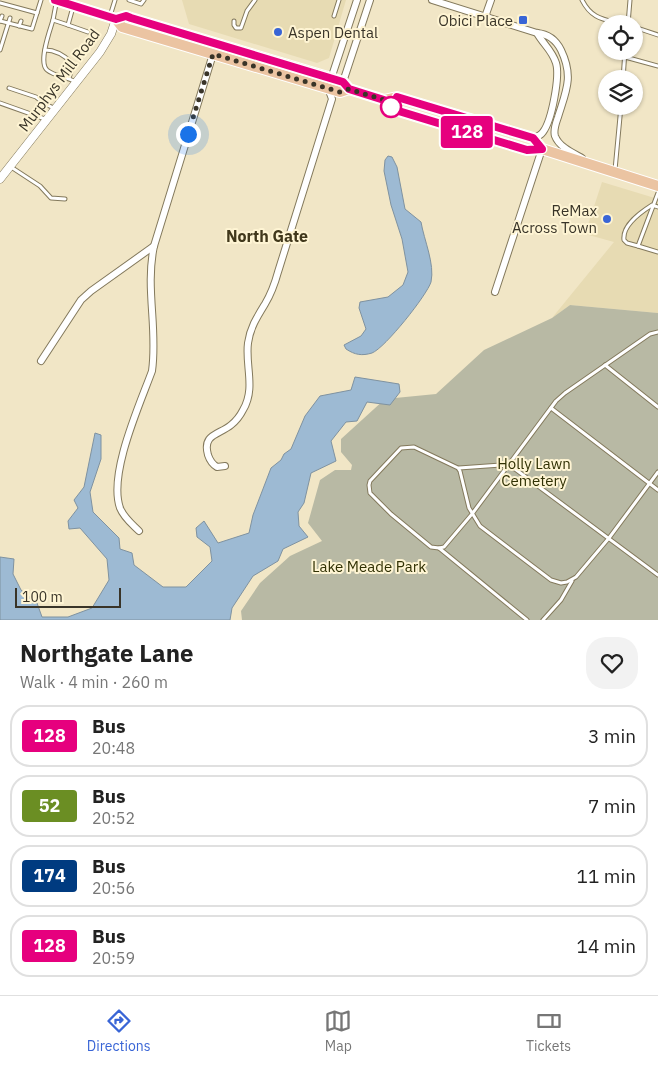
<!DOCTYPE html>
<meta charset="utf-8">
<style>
body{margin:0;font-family:"IBM Plex Sans",sans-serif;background:#f2f2f2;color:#222;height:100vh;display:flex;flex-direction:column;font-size:19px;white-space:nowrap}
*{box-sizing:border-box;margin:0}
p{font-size:16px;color:#767676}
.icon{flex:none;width:28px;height:28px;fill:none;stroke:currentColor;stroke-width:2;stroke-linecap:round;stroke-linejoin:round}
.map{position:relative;height:620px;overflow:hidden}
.details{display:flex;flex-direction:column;background:#fff;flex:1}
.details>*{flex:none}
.badge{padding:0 10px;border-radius:4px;font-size:18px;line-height:32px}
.tools{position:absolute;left:598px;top:15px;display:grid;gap:10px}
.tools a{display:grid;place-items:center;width:45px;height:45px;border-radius:50%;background:#fff;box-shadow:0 1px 4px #0004;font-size:25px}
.scale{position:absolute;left:15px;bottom:12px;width:106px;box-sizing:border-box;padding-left:5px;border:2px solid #393428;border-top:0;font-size:14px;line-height:18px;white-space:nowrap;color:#393428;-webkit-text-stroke:4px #fef4d3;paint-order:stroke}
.you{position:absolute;width:25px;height:25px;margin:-12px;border:4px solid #fff;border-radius:50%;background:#1a73e8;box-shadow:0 0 0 8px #1a73e833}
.map>.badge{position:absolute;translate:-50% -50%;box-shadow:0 0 0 2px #fff}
.round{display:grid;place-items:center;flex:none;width:52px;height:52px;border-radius:20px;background:#f2f2f2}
.overview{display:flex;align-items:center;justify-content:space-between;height:85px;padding:0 20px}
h1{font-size:24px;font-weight:700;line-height:38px}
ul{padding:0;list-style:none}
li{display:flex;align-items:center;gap:15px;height:62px;margin:0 10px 8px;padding:0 10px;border:2px solid #e0e0e0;border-radius:20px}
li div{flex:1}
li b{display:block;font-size:19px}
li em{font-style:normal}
li .badge{min-width:55px;font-weight:700;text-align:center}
.dock{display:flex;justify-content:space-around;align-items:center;height:70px;border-top:1px solid #e0e0e0;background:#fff;font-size:14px;color:#767676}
.dock a{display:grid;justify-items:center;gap:2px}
.dock .active{color:#3965d6}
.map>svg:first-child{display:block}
</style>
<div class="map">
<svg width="658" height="620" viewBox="0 0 658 620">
<rect width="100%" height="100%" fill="#f1e6c6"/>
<g fill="#e7dbb3">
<polygon points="182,0 346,0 329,58 317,63 189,24"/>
<polygon points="602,182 658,199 658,313 570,305 552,318 614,242 585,234"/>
</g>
<polygon fill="#b8b9a4" points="570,305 658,313 658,620 242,620 241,611 260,583 290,556 322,541 308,523 320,480 335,470 351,470 352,465 341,452 341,439 385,399 436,394 484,350 552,318"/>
<g fill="#9dbad3" stroke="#7f92a0">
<path d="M388 156 392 157 397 167 405 209 421 222C424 240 435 264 431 282 427 295 385 348 372 353 362 356 355 355 346 349L344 345 361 336 366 329 359 308 360 302 388 297 403 285 408 272 402 239 391 205 384 171 385 160Z"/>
<polygon points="355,377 399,384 400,392 390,405 367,402 357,421 346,422 331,441 336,461 311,473 304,503 298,512 299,526 308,537 283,549 278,561 253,576 232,608 230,620 0,620 0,557 14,559 13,574 21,590 37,603 42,617 68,617 92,608 109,580 107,559 80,528 69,529 68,521 78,508 74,500 84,487 95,433 101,435 101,459 90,492 93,512 119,538 120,549 132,553 134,565 163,587 186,587 212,561 210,547 197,537 196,528 204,521 218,543 249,533 253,515 271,468 281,460 284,454 291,449 305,416 320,396 351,390"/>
</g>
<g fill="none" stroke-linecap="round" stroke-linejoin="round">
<defs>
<g id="service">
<polyline points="129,0 141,4 144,0"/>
<path d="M582 0C591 18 602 19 621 24"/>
<polyline points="0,3 37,13"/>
<polyline points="56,4 53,20 68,25 73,7"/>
<polyline points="110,16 115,0"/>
<polyline points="334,16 339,0"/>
<path d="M53 20C50 30 38 62 47 70 54 76 67 77 76 82"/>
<polyline points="0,21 32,29 41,0"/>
<polyline points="0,21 2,16"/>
<polyline points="234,21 234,25 236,28 241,28 247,11 255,0"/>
<polyline points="628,24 630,0"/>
<polyline points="68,25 88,32"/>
<polyline points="19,26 21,21"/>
<polyline points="634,27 658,35"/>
<polyline points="0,50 10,18"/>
<path d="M45 50C55 50 65 56 72 63V69L69 78"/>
<polyline points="625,57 658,66"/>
<polyline points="623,79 625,51"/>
<polyline points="9,88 36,97 45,104"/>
<polyline points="0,103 45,119"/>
<polyline points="32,115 37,107 45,104 56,109"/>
<polyline points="11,167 40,186 51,198 65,199"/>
<polyline points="615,170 621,106"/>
<polyline points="658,193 638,246 658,252"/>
<path d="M638 246 627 243 624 240C622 225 641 212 652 205L658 207"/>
<polyline points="658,332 650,334 565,393 556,401 472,514 444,547 439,548 431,547 391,514 370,493 369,485 370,481 401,448 414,447 458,468 460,471 469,508 480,526 551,580 561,583 567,582 576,577 609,538 658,472"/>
<polyline points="605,365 658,407"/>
<polyline points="551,408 658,490"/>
<polyline points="459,468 501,465 515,469 658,575"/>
<polyline points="439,548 527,620"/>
<polyline points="543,620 561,600 572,581"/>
</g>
<g id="minor">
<path d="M432 0 537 33C549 34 556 40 561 50 574 77 566 91 558 117 556 123 553 130 555 136 559 147 573 153 582 158"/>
<polyline points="485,17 491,0"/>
<polyline points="342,85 370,0"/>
<path d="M533 138C537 137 541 135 543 132 552 120 560 76 556 63 552 50 543 44 537 33"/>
<polyline points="495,292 542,149"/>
<polyline points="41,361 81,300 91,291 154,246"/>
<path d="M225 466 217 467C212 464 210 461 208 455 202 434 219 435 231 425 236 421 240 416 243 410 256 388 245 366 248 343 250 328 257 317 265 304 271 294 275 283 278 272L332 99 328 88 357 0"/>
<path d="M139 531C132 524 124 518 120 508 108 474 140 404 152 371 158 329 145 288 154 246L213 54"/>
</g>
<polyline id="tertiary" points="0,179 100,52 111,34 116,19"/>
<g id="primary">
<polyline points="55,0 116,19 122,27 340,92 349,89"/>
<polyline points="116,19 126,16 131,18 331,78 343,82 349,89 384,100 392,109 527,150 542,149 658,186"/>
<polyline points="384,100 397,97 533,138 542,149"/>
</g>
</defs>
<use href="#service" stroke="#83795c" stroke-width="5"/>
<use href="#minor" stroke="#83795c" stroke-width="8"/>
<use href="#tertiary" stroke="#83795c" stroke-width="9"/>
<use href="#primary" stroke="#fff" stroke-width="12"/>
<use href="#service" stroke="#fff" stroke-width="3"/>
<use href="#minor" stroke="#fff" stroke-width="6"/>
<use href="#tertiary" stroke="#fff" stroke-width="8"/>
<use href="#primary" stroke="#ebc4a2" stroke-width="10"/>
</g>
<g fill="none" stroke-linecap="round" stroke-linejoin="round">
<defs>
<polyline id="line" points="55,0 116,19 126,16 131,18 343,82 349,89 384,100 392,109 527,150 542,149 533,138 397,97"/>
</defs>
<use href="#line" stroke="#fff" stroke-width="11"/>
<use href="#line" stroke="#e6007e" stroke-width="8"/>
<polyline stroke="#393428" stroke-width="5" stroke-dasharray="0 9" points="188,134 213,54 340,92 349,89 384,100 392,109 391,107"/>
</g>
<g fill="#3965d6" stroke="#fef4d3" stroke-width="2">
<rect x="518" y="15" width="10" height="10" rx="2.5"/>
<circle cx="278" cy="32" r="5"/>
<circle cx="607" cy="219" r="5"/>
</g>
<circle fill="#fff" stroke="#e6007e" stroke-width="2.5" cx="391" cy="107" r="10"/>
<g text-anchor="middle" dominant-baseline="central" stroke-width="4" stroke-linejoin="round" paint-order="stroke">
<g font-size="15" fill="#393428" stroke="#fef4d3" text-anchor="end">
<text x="513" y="20">Obici Place</text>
<text x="288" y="32" text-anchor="start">Aspen Dental</text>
<text x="597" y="210">ReMax<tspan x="597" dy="17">Across Town</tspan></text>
</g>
<g font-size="15" fill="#393428" stroke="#fef4d3">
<text transform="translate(59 80) rotate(-53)">Murphys Mill Road</text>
</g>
<g font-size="15" fill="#313104" stroke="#fef4d3">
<text x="534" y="463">Holly Lawn<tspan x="534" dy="17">Cemetery</tspan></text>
<text x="369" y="566">Lake Meade Park</text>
</g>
<g font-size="16" font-weight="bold" fill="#41381c" stroke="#fef4d3">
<text x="267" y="236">North Gate</text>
</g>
</g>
</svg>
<div class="tools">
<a><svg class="icon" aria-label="locate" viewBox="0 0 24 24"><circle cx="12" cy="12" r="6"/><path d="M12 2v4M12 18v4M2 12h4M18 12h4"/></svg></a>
<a><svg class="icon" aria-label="layers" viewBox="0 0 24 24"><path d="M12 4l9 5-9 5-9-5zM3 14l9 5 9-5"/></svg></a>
</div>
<div class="scale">100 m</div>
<div class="you" style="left:188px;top:134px"></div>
<b class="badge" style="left:467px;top:132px;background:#e6007e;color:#fff">128</b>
</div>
<section class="details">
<div class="overview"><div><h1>Northgate Lane</h1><p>Walk · 4 min · 260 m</p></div><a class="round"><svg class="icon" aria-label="heart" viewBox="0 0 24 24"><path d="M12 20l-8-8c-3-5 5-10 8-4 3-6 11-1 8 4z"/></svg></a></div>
<ul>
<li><span class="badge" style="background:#e6007e;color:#fff">128</span><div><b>Bus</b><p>20:48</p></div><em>3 min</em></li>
<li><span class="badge" style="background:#6b8e23;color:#fff">52</span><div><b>Bus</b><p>20:52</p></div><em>7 min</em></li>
<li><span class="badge" style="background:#003b80;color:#fff">174</span><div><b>Bus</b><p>20:56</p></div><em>11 min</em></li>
<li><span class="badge" style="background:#e6007e;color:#fff">128</span><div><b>Bus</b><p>20:59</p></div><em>14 min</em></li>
</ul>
</section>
<nav class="dock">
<a class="active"><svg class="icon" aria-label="directions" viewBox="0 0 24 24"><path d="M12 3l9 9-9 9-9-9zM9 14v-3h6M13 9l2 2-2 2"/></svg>Directions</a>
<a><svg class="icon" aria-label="map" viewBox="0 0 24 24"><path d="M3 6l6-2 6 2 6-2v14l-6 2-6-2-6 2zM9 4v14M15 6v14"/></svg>Map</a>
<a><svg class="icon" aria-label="tickets" viewBox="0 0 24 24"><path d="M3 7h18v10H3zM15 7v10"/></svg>Tickets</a>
</nav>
